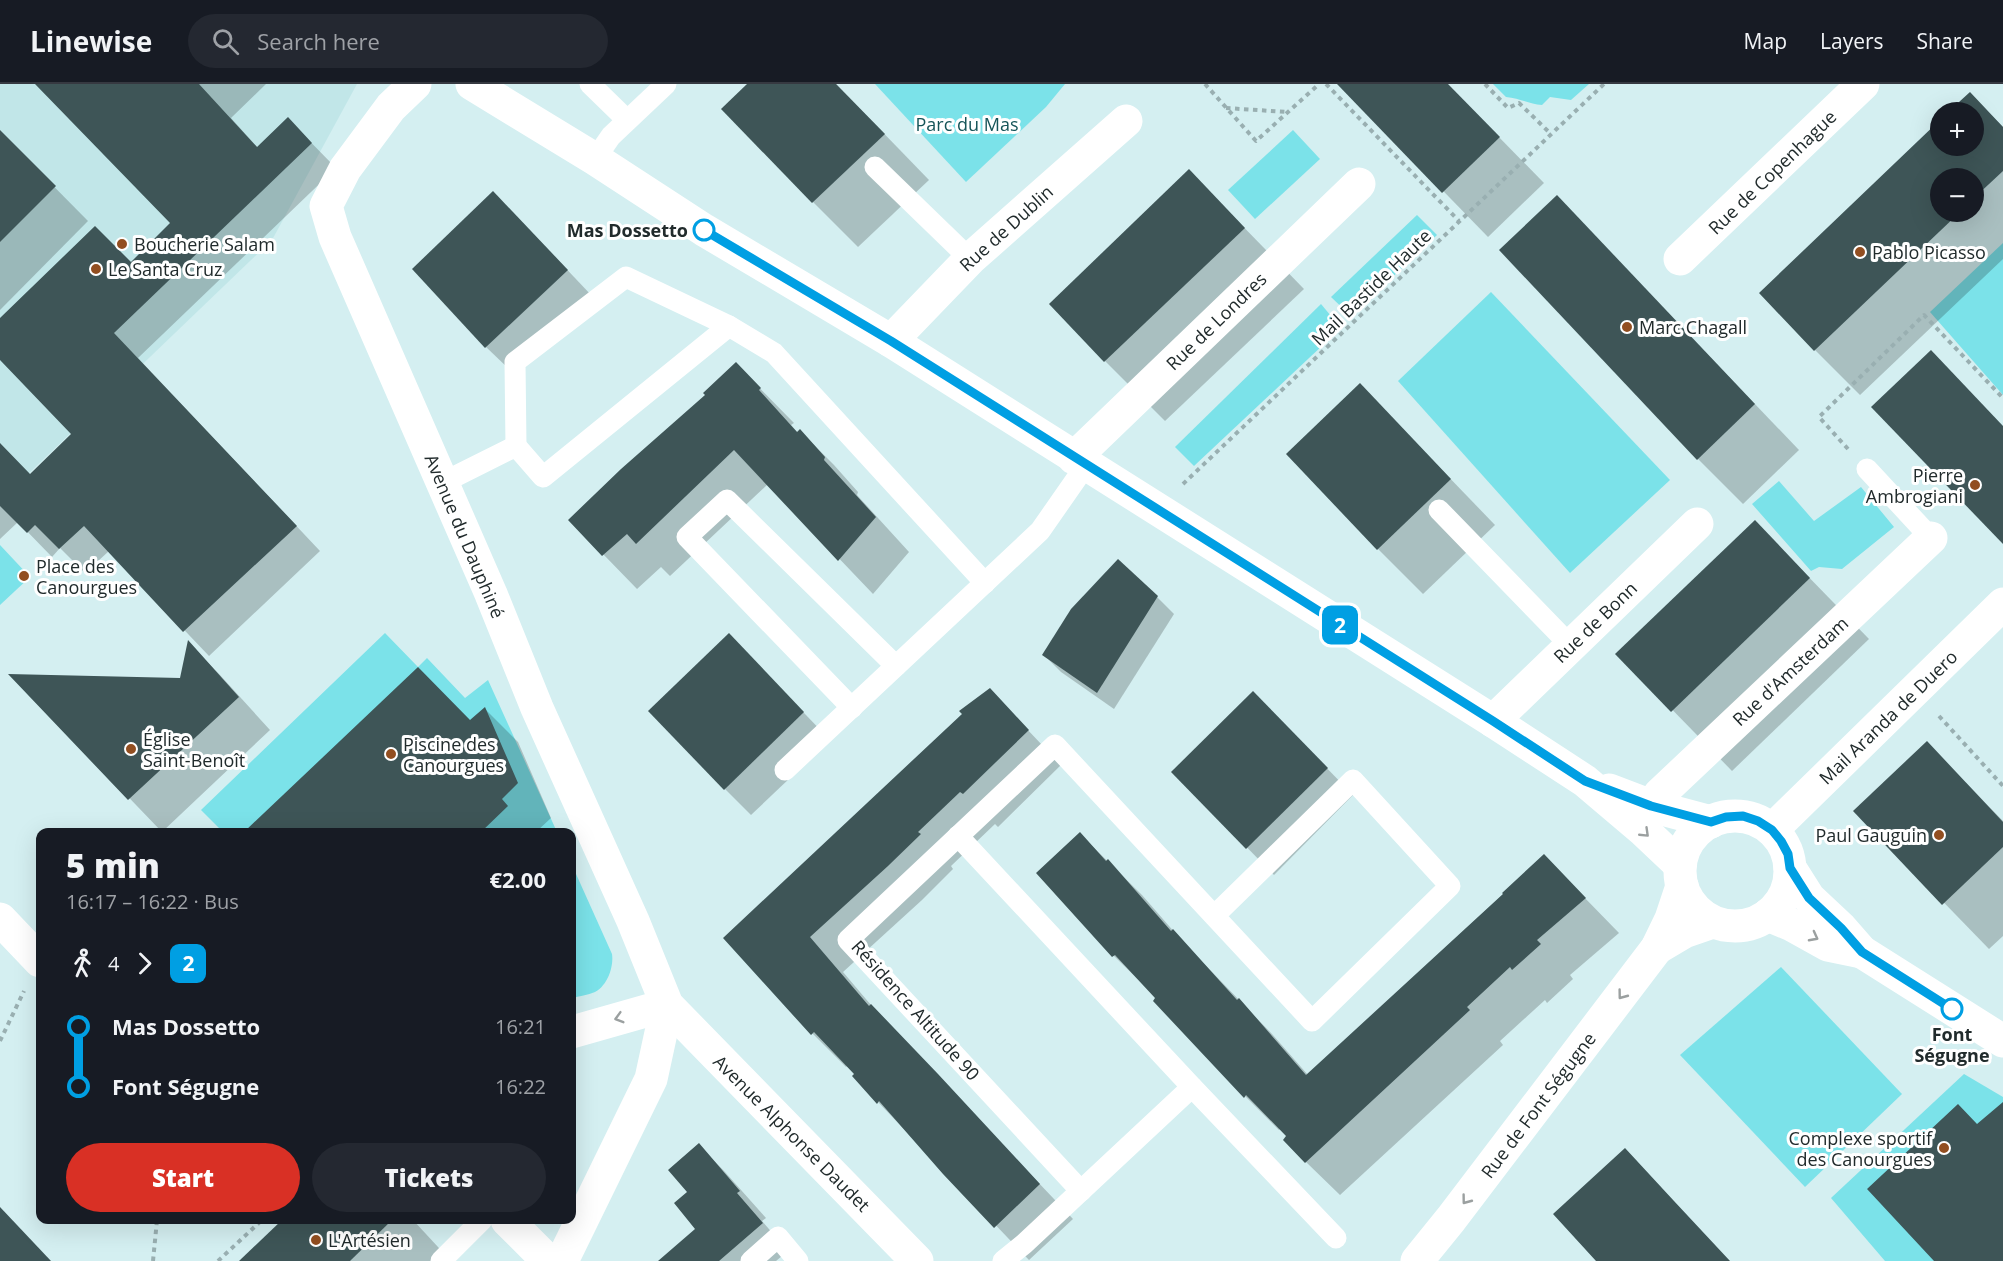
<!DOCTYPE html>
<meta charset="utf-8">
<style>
body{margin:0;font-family:"Open Sans",sans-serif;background:#242831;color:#f1f3f6;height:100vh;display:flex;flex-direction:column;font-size:22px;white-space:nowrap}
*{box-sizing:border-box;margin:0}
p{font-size:20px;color:#9ea1a6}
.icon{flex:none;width:33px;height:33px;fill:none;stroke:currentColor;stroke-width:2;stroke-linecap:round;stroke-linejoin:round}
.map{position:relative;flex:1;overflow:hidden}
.drawer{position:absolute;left:36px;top:744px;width:540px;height:396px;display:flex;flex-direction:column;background:#171b24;border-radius:12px;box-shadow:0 6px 24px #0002}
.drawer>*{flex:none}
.badge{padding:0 12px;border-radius:9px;font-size:21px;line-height:39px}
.tools{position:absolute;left:1930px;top:18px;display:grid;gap:12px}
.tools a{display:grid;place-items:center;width:54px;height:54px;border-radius:50%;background:#171b24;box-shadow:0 6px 24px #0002;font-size:30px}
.map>.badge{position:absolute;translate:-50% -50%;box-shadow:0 0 0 3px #fff}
.legs{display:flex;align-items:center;gap:9px;height:66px;padding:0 30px;font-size:20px}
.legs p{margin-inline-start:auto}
.summary{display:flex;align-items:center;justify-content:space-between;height:102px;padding:0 30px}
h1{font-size:33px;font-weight:800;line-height:45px}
.primary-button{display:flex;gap:12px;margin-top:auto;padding:12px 30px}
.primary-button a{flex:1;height:69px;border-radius:36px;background:#d93025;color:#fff;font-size:24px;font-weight:800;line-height:69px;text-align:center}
.primary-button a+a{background:#242831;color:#f1f3f6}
ul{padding:0 30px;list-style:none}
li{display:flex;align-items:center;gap:21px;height:60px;font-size:22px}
li i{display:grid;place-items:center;width:9px;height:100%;margin:0 8px;background:currentColor}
li i::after{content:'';width:15px;height:15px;margin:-8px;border:4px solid;border-radius:50%;background:#171b24}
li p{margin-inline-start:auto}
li:first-child i{background:linear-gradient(#0000 50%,currentColor 0)}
li:last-child i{background:linear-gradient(currentColor 50%,#0000 0)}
header{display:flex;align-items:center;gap:36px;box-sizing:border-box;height:84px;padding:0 30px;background:#171b24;border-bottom:2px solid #363941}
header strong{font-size:28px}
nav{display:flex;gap:33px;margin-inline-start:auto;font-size:21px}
.search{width:420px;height:54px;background:#242831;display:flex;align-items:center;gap:15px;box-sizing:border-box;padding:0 21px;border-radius:33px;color:#9ea1a6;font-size:22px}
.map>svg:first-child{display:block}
</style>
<header>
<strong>Linewise</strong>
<div class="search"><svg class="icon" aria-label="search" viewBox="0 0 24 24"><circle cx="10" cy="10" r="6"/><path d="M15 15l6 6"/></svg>Search here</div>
<nav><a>Map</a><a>Layers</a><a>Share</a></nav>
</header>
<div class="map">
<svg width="2003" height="1177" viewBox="0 0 2003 1177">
<rect width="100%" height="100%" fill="#d4eff1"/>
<polygon fill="#c1e6e8" points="0,0 357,0 272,156 0,417"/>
<g fill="#7be2e9">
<polygon points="875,0 1065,0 1046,23 966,98"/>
<path d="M1493 0H1589L1571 16 1550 13 1542 21C1529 20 1519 14 1506 13Z"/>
<polygon points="1293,46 1320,75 1255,135 1228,106"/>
<polygon points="1417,131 1437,151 1351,232 1331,213"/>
<polygon points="2003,159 2003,311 1930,228"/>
<polygon points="1491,208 1670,396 1570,489 1398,297"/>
<polygon points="1321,220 1341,244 1194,382 1175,363"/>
<polygon points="1779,397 1814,437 1861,403 1894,443 1842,485 1819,483 1811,487 1752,420"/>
<polygon points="0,461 30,493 0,521"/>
<polygon points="385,549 418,583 427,574 465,614 488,596 557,748 223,748 201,726"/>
<path d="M572 781 612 870C614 883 607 902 595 908 588 911 579 912 572 914Z"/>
<polygon points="1781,883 1902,1010 1805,1103 1680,971"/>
<polygon points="1964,990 2003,1013 2003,1177 1885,1177 1831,1114"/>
</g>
<g fill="#0003" fill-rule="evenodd">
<polygon points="37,0 266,0 231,34 258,64 288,35 336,84 138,274 320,467 209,572 109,467 85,489 60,464 52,473 18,438 0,455 0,361 30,392 73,350 0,274 0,236 131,180 172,140"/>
<polygon points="749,0 836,0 929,96 858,163 813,118"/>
<polygon points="1339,0 1447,0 1544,99 1488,153"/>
<path d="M1970 10 2003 43V175L1860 311 1815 266 1941 37V62H1974V28H1950ZM1941 94H1974V128H1941Z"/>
<polygon points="0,48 88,137 0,226"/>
<polygon points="1189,87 1304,205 1165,337 1105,277"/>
<polygon points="1557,113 1799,366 1743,420 1698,375"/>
<polygon points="520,136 593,213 513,289 486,263"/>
<polygon points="736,280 794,339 791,341 798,349 800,347 834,381 858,408 857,411 909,468 873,510 768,400 670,492 661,483 637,505 570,436 707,311"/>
<polygon points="1360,301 1495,441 1423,510 1378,465"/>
<polygon points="1755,438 1869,555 1732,687 1618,570"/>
<polygon points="1157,513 1174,530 1114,625 1061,588 1044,571"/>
<polygon points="189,559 220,591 270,646 162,748 11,591 182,596"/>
<polygon points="755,578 830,656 751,731 725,705"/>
<polygon points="418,585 470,638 485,625 518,658 551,734 536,748 246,748"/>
<polygon points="990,606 1061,681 998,743 995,740 951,782 953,785 922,816 843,888 882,934 1073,1135 1029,1176 878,1018 854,991 856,990 848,981 846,983 813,950 725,854"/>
<polygon points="1279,635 1353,711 1274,791 1173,688"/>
<polygon points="1927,659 2003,737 2003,852 1989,865 1855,727"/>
<polygon points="1080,750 1142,811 1183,858 1272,950 1308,991 1544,772 1619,849 1570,891 1573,895 1547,919 1545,916 1500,957 1503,961 1340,1111 1306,1078 1288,1052 1281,1044 1279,1046 1245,1012 1155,917 1157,914 1114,872 1038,789"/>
<polygon points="699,1061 725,1088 766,1134 762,1137 788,1167 776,1177 660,1177 698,1145 689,1108"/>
<polygon points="284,1136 413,1136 451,1177 241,1177"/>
</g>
<g fill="#3e5557">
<polygon points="35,0 199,0 257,63 288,33 312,59 114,249 297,442 183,548 84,442 59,465 35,441 27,449 0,422 0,359 30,390 71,350 0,276 0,234 95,142 131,178 170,139"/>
<polygon points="747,0 836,0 885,50 812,119 721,25"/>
<polygon points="1337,0 1448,0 1500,53 1442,109"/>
<polygon points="1970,8 2003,43 2003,87 1974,114 1974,94 1941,94 1941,128 1960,128 1814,267 1759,209 1941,35 1941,62 1974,62 1974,28 1948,28"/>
<polygon points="0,46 56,102 0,158"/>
<polygon points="1189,85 1245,144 1104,278 1049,220"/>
<polygon points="493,107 568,186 485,264 412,185"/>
<polygon points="1557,111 1755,320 1697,376 1499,166"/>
<polygon points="1931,266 2003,342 2003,460 1871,323"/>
<polygon points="736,278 761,304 759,306 797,348 800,345 825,373 824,376 876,433 838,477 734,366 636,460 627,450 602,472 568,436 621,385 705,311 703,309"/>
<polygon points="1360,299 1451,395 1377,466 1286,370"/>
<polygon points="1755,436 1810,494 1671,628 1615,570"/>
<polygon points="1118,475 1158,512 1097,609 1042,571 1071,525"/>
<polygon points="729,549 804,628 724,706 648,627"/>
<polygon points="188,556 239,613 128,716 8,590 180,594"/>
<polygon points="418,583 470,636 485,623 518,699 502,715 508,722 481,748 244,748"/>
<polygon points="990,604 1029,646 963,710 960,708 918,748 921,750 888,782 810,853 869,922 871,920 938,990 1040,1100 994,1144 943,1090 879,1017 877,1020 852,992 854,990 814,948 811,951 723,854 962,630 959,627"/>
<polygon points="1253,607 1328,684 1246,765 1171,688"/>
<polygon points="1927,657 2003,738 2003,763 1942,821 1853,727"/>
<polygon points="1080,748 1106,777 1108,775 1171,847 1173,845 1237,916 1239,914 1306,991 1503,810 1502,809 1544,770 1586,814 1537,856 1541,860 1512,886 1510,883 1467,923 1470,926 1305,1079 1283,1056 1286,1052 1246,1011 1244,1014 1153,917 1155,914 1115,871 1112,873 1036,789"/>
<polygon points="2003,1018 2003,1177 1934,1177 1867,1105 1958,1020 1977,1040"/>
<polygon points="699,1059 740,1107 737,1109 763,1139 719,1177 658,1177 695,1145 674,1119 687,1108 668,1086"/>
<polygon points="1625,1064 1674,1117 1730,1177 1596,1177 1553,1130"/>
<polygon points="0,1123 51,1177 0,1177"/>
<polygon points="282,1136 392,1136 350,1177 239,1177"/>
</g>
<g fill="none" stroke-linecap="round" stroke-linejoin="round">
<g stroke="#99afb1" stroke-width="4" stroke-dasharray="4.5 4.5" stroke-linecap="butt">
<polyline points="1205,0 1256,57 1319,0"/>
<polyline points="1326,0 1459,137"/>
<polyline points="1485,0 1508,24 1519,19 1551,50"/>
<polyline points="1226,24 1287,28"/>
<polyline points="1848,365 1819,333 1924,231 2003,314"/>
<polyline points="1183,400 1604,0"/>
<polyline points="1939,632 2003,702"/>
<polyline points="0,957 24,907"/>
<polyline points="153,1177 157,1136"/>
<polyline points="218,1177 262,1136"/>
</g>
<g stroke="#fff" stroke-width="21">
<polyline points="590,0 627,36"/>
<polyline points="595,75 611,52 666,0"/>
<polyline points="875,83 970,175"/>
<polyline points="516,362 515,278 626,193 729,242"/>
<polyline points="1867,385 1931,454"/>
<polyline points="442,399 516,362 543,393 729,242 774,269 985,499"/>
<polyline points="1439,426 1570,561"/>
<polyline points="852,624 687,453 727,416 896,582"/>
<polyline points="785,686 1040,447 1086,381"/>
<polyline points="958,752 1192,1003 1336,1154"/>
<polyline points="1081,1107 848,856 1055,661 1312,937 1450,802 1353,696 1214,832"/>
<polyline points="441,1177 482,1136"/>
<polyline points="751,1177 778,1153 798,1177"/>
<polyline points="1003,1177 1024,1160 1192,1003"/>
</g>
<g stroke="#fff" stroke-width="33">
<polyline points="415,0 391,23 345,85 326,122 335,153 491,510 537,624 633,837 667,921 917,1177"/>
<polyline points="1680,175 1863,0"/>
<polyline points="891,257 970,175 1126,37"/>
<polyline points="1074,374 1359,100"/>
<polyline points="1493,637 1697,440"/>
<polyline points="1651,722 1660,710 1931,454"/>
<polyline points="1772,746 2003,520"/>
<polyline points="0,835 40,877"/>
<polyline points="1657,864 1684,848 1713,838"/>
<polyline points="572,948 667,921"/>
<polyline points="507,1136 548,1177"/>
<polyline points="562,1177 651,995 667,921"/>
<polyline points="1417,1177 1451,1135 1657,864 1671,835 1682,802"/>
</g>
<g stroke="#fff" stroke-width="33">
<polyline points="472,0 595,75 704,146 891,257 1493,637 1585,697 1644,747 1680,781"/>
<polyline points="1609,706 1651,722 1711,738"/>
<circle cx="1735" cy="787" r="55"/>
<polyline points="1790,784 1809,814 1841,844 1862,868 2003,957"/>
<polyline points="1768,831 1792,841 1828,861 1862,868"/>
</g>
</g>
<defs><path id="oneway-chevron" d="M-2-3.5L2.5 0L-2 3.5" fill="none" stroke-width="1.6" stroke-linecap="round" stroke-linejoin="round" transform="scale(1.5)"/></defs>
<g stroke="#9ba0a0">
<use href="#oneway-chevron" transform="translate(1645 749) rotate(44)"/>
<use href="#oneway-chevron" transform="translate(1814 853) rotate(28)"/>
<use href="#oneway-chevron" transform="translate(1622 911) rotate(127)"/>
<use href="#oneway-chevron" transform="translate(619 934) rotate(164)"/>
<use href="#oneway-chevron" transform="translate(1466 1116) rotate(127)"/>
</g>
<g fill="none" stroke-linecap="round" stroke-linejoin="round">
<defs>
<polyline id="line-1" points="704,146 891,257 1493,637 1585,697 1651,722 1711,738 1726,733 1743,732 1758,737 1772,746 1781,757 1788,770 1790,784 1809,814 1841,844 1862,868 1952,925"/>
</defs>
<use href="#line-1" stroke="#fff" stroke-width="14"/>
<use href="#line-1" stroke="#009fe3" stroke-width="9"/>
</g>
<g fill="#fff" stroke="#009fe3" stroke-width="3">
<circle cx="704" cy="146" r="10"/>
<circle cx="1952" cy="925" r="10"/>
</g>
<g fill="#924e20" stroke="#fff" stroke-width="2">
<circle cx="122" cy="160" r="6"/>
<circle cx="1860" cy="168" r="6"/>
<circle cx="96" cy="185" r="6"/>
<circle cx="1627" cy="243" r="6"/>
<circle cx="1975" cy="401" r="6"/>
<circle cx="24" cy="492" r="6"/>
<circle cx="131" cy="665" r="6"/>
<circle cx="391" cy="670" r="6"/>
<circle cx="1939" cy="751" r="6"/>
<circle cx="1944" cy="1064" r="6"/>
<circle cx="316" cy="1156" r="6"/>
</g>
<g text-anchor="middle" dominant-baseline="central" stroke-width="6" stroke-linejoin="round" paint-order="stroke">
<g font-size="18" fill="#155458" stroke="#fff">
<text x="967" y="40">Parc du Mas</text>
</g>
<g font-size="18" fill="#212b2c" stroke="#fff">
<text transform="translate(1772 88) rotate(-44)">Rue de Copenhague</text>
<text transform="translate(1006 144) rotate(-42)">Rue de Dublin</text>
<text transform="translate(1371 203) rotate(-44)">Mail Bastide Haute</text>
<text transform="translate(1216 237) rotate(-44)">Rue de Londres</text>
<text transform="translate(465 452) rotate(67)">Avenue du Dauphiné</text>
<text transform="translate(1595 538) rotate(-44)">Rue de Bonn</text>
<text transform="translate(1790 587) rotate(-43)">Rue d'Amsterdam</text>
<text transform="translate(1888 633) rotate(-44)">Mail Aranda de Duero</text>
<text transform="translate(916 926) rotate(48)">Résidence Altitude 90</text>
<text transform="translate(1538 1021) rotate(-53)">Rue de Font Ségugne</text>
<text transform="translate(792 1049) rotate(45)">Avenue Alphonse Daudet</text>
</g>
<g font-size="18" font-weight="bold" fill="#212b2c" stroke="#fff" text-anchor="end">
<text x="688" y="146">Mas Dossetto</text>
<text x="1952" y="950" text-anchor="middle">Font<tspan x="1952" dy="21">Ségugne</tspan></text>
</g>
<g font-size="18" fill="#212b2c" stroke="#fff" text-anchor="start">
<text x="134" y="160">Boucherie Salam</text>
<text x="1872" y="168">Pablo Picasso</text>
<text x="108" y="185">Le Santa Cruz</text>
<text x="1639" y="243">Marc Chagall</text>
<text x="1963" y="391" text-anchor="end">Pierre<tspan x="1963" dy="21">Ambrogiani</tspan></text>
<text x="36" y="482">Place des<tspan x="36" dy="21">Canourgues</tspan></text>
<text x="143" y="655">Église<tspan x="143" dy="21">Saint-Benoît</tspan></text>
<text x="403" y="660">Piscine des<tspan x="403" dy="21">Canourgues</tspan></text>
<text x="1927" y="751" text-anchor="end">Paul Gauguin</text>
<text x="1932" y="1054" text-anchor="end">Complexe sportif<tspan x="1932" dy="21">des Canourgues</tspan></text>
<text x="328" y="1156">L'Artésien</text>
</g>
</g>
</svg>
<div class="tools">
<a>+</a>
<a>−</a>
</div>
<b class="badge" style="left:1340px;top:541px;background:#009fe3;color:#fff">2</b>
<section class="drawer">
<div class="summary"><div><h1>5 min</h1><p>16:17 – 16:22 · Bus</p></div><b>€2.00</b></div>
<div class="legs"><svg class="icon" aria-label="walk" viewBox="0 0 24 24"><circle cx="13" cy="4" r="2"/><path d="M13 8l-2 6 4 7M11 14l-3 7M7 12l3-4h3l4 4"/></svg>4<svg class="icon" aria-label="forward" viewBox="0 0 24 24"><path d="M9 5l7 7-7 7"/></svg><b class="badge" style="background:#009fe3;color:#fff">2</b></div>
<ul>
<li><i style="color:#009fe3"></i><b>Mas Dossetto</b><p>16:21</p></li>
<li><i style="color:#009fe3"></i><b>Font Ségugne</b><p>16:22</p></li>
</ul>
<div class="primary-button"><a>Start</a><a>Tickets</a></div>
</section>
</div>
